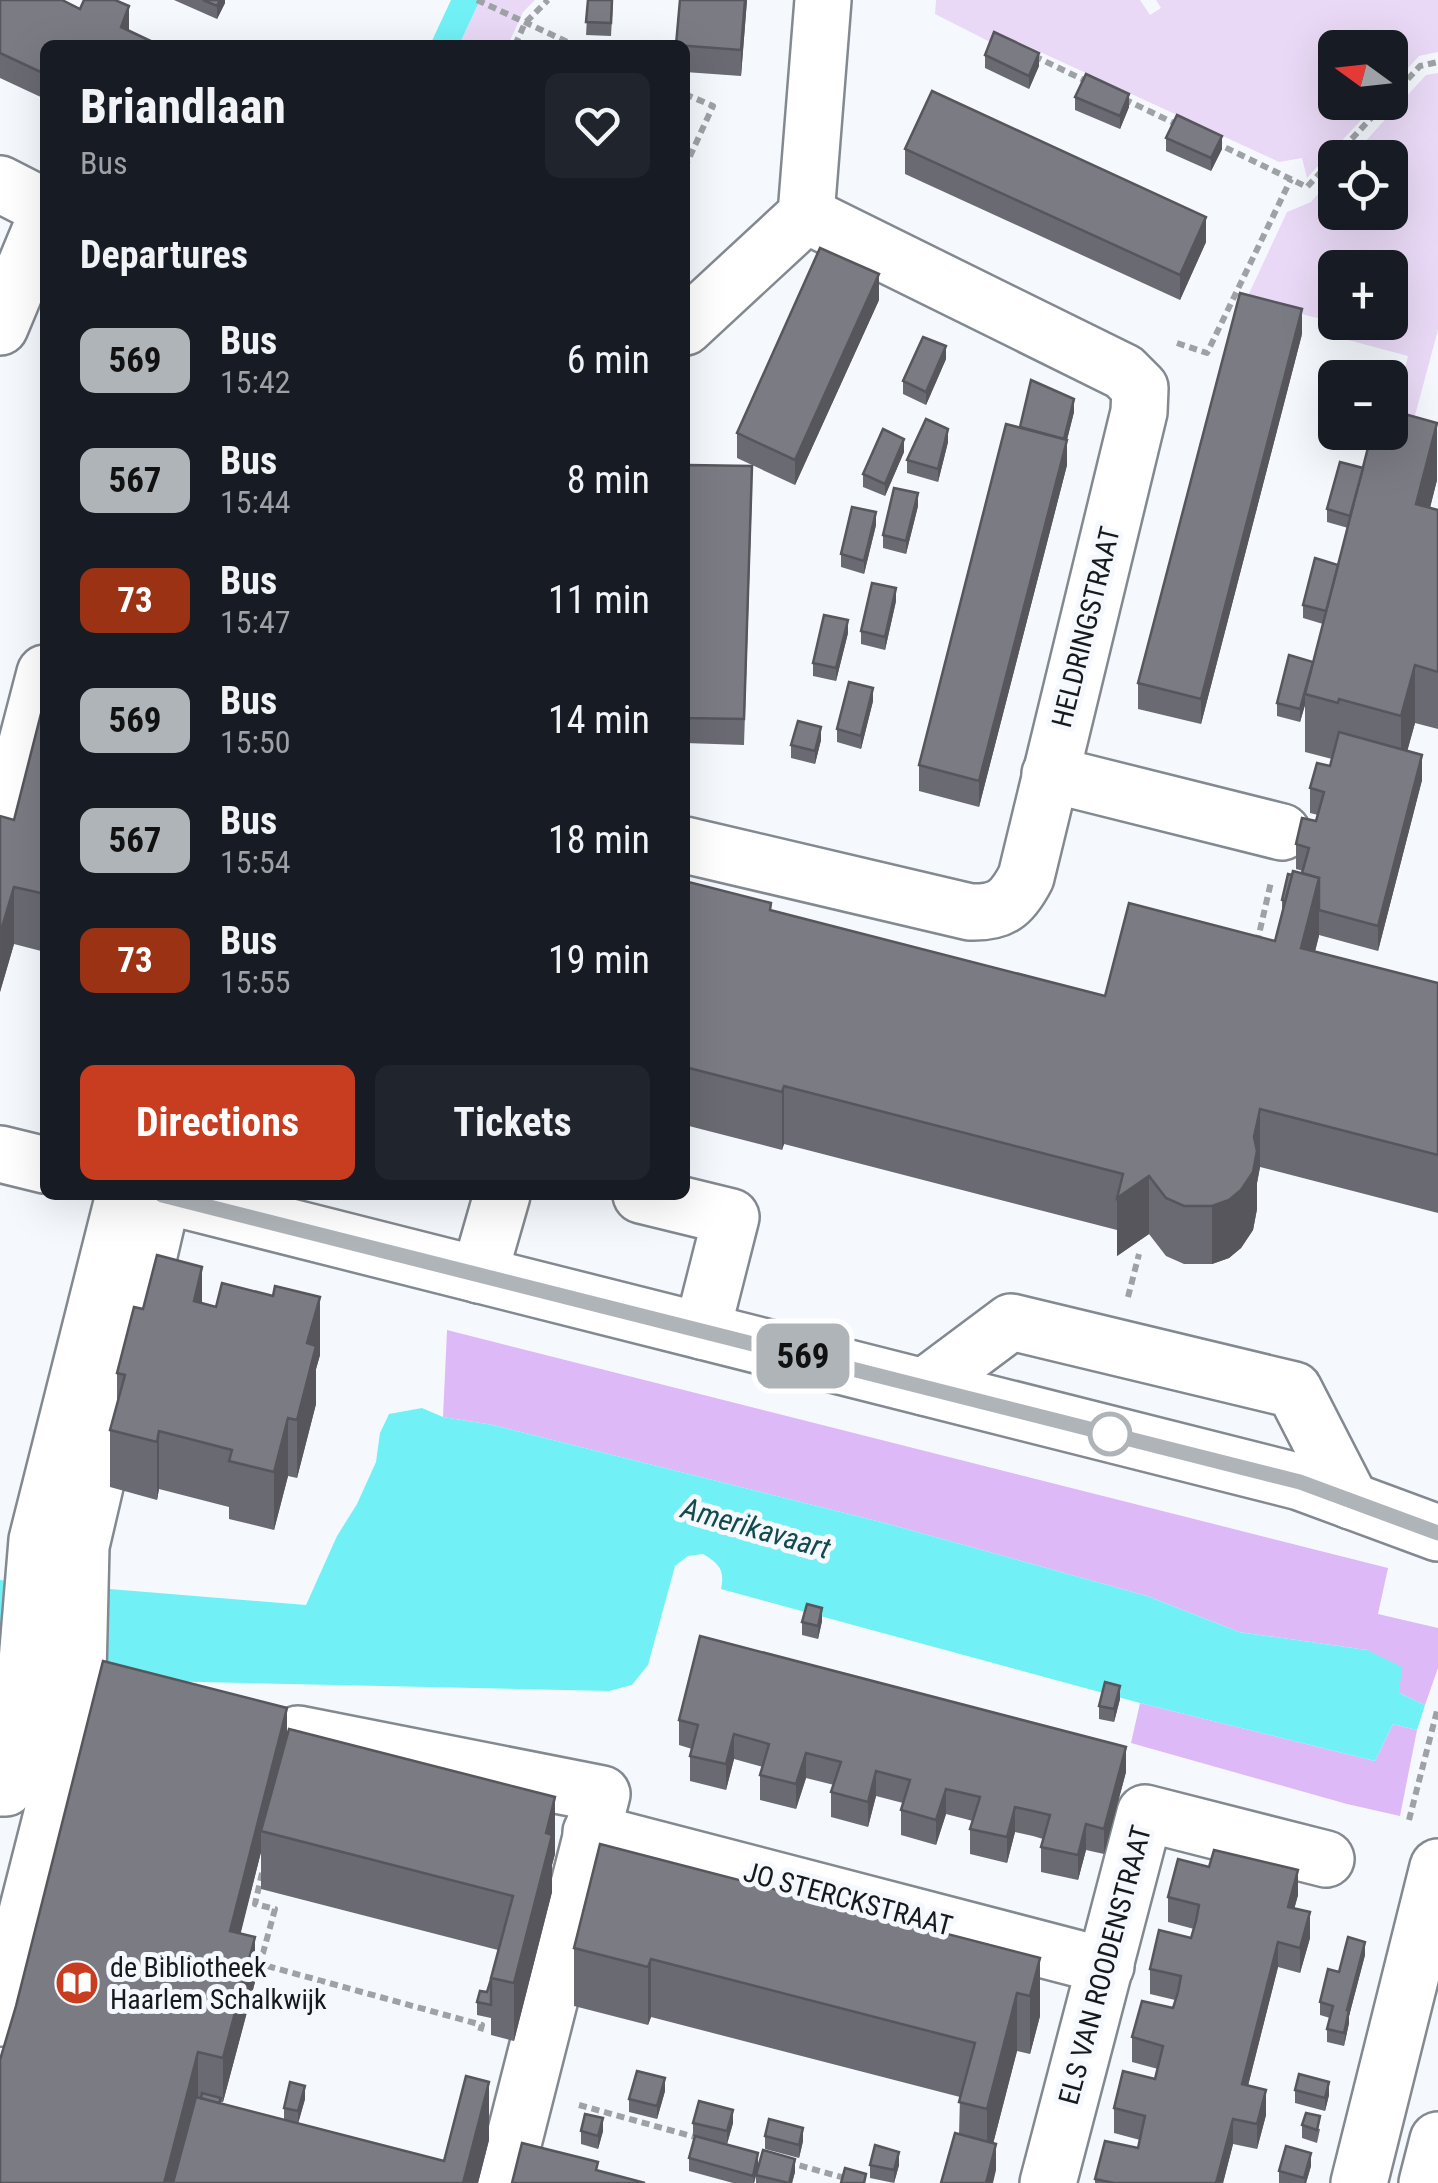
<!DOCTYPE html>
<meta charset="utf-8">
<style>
body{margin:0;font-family:"Roboto Condensed",sans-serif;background:#20242c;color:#f1f3f6;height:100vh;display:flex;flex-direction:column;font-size:38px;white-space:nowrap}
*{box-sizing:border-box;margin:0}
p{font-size:32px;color:#9ea1a6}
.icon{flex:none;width:55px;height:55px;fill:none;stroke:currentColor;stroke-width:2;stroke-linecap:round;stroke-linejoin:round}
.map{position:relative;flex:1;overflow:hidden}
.details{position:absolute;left:40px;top:40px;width:650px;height:1160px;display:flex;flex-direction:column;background:#171b24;border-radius:15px;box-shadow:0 10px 40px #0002}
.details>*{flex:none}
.badge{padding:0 20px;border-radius:15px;font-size:35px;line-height:65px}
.needle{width:65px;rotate:285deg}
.tools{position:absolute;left:1318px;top:30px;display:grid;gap:20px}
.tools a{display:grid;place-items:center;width:90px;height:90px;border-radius:15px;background:#171b24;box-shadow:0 10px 40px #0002;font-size:50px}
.map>.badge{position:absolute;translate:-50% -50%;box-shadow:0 0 0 5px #fff}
h2{padding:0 40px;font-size:38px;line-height:90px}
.round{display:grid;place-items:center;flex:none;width:105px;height:105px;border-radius:15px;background:#20242c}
.summary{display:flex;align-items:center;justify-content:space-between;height:170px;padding:0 40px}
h1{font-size:48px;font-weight:700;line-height:75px}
.button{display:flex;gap:20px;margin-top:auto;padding:20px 40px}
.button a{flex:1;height:115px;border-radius:15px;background:#c83d20;color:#fff;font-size:40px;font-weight:700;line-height:115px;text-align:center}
.button a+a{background:#20242c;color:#f1f3f6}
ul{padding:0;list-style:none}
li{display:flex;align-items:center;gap:30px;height:120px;padding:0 40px}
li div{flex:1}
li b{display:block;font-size:38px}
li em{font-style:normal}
li .badge{min-width:110px;font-weight:700;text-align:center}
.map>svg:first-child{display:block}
</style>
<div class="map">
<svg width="1438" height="2183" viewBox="0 0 1438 2183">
<rect width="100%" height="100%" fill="#f5f9fe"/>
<g fill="#e9d9f6" fill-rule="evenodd">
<polygon points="480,0 535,0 523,12 508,45 459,45"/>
<polygon points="936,0 1140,0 1150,15 1161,8 1156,0 1438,0 1438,52 1419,56 1390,88 1390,48 1335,48 1335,102 1377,103 1307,178 1302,158 1279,162 999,33 994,44 935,14"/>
<path d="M1438 73V330L1400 471 1390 428 1408 356 1322 333 1325 320 1246 300 1287 212 1311 202 1335 175V212H1390V158L1351 157 1426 75ZM1335 268H1390V322H1335Z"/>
</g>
<g fill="#ddbaf7">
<polygon points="447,1330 1388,1568 1378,1614 1438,1628 1438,1668 1425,1705 1399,1693 1367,1650 1239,1632 1147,1596 881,1522 493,1425 443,1417"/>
<polygon points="1140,1703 1375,1761 1393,1724 1417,1730 1400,1816 1347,1804 1131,1743"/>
</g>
<g fill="#71f1f6">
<polygon points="451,0 480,0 459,45 430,45"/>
<path d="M422 1408 443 1417 493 1425 881 1522 1147 1596 1239 1632 1367 1650 1402 1667 1399 1693 1425 1705 1417 1730 1393 1724 1375 1761 1140 1703 721 1589C725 1569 719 1564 703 1554L688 1556 675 1566 648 1665 632 1685 609 1691 112 1680 0 1696V1580L306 1605 337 1536 357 1504 376 1462 380 1433 389 1414Z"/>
</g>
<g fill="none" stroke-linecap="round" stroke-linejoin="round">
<defs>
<g id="minor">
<polyline points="0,184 45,207"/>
<polyline points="0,327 45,219"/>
<polyline points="685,327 806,215 823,0"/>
<polyline points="1050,774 1282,832"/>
<polyline points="0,809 9,811 45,673"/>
<path d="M685 845 970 912C1001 913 1012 904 1026 877L1139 412 1140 388 1124 372 806 215"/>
<polyline points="0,1154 45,1165"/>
<polyline points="163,1195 1300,1482 1438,1533"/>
<polyline points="641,1195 731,1217 702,1331"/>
<polyline points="479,1275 502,1195"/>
<polyline points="924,1387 1011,1322 1294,1390 1351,1501"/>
<polyline points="298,1734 602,1794 503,2183"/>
<polyline points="0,1788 6,1788 22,1722 37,1540 124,1195"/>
<polyline points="591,1832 1106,1966"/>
<polyline points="0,2018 77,1716 81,1546 163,1195"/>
<polyline points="1048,2183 1145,1813 1326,1859"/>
<polyline points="1359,2183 1438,1867"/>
<polyline points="1427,2183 1438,2140"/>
</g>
</defs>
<use href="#minor" stroke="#838990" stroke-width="60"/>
<g stroke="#9ea2a6" stroke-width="6" stroke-dasharray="8 5" stroke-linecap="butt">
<polyline points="477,0 574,45"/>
<polyline points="515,45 525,23 548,0"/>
<polyline points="1034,56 1090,83"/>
<polyline points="685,94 713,106 685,167"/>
<polyline points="1390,98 1420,66 1438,62"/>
<polyline points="1124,99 1180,126"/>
<polyline points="1214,142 1307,187 1386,102"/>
<polyline points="1177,343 1207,353 1291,179"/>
<polyline points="1257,943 1271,882"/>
<polyline points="1128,1297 1139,1254"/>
<polyline points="1409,1820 1438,1707"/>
<polyline points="262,1873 255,1904 275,1909 260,1964 482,2025 480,2032"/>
<polyline points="579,2105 702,2139"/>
<polyline points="787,2162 863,2183"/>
</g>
<use href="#minor" stroke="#fff" stroke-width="55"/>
</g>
<g fill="#6a6a72">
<polygon points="0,0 129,31 45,45 45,99 0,78"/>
<polygon points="174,0 225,0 225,3 217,19"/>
<polygon points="588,0 613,0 611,36 586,35"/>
<polygon points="747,0 741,76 685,72 685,45"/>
<polygon points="985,55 1039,66 1029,89 985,68"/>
<polygon points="1075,97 1129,107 1120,129 1075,110"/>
<polygon points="1166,138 1222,149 1211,171 1166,151"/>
<polygon points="905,149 1206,242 1180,300 905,174"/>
<polygon points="879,300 795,485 737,458 737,433"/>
<polygon points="1302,334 1201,724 1138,709 1138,683"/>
<polygon points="946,359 926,405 903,394 903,381"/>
<polygon points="1074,412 1067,440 1067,465 979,807 919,791 919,765 1020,427"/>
<polygon points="948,442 938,482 907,473 907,460"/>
<polygon points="904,452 885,496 863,487 863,474"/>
<polygon points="1363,468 1437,480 1430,508 1438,510 1438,729 1415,723 1407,751 1422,780 1378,951 1319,935 1315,951 1438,983 1438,1213 1260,1167 1257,1183 1257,1209 1253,1230 1241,1248 1229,1258 1212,1264 1184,1264 1166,1256 1149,1234 1117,1256 1117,1230 784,1144 782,1150 685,1125 685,881 771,910 1105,996 1275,941 1282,913 1282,900 1292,875 1302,873 1303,871 1296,869 1296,844 1316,821 1318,815 1310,813 1310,788 1330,766 1332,759 1305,752 1305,705 1300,722 1277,716 1277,703 1313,662 1323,624 1303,618 1303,605 1338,565 1348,528 1327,522 1327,509"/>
<polygon points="752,492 744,745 685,743 685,562"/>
<polygon points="918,506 906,554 883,548 883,535"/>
<polygon points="876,525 864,574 841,567 841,554"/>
<polygon points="896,601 885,650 861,644 861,631"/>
<polygon points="848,633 836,681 813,676 813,663"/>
<polygon points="45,698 45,952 14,944 0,992 0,816 14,820"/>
<polygon points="873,701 861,749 837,742 837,729"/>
<polygon points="821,740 815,764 791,758 791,745"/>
<polygon points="202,1303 320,1355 316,1369 316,1404 297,1478 288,1476 274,1530 229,1519 229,1507 159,1489 157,1500 110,1487 110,1430 117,1404 117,1373 143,1309"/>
<polygon points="822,1621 818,1639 802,1635 802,1622"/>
<polygon points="1120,1699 1114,1722 1099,1719 1099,1706"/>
<polygon points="679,1720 1126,1772 1104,1854 1086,1850 1078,1880 1041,1872 1041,1847 1043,1839 1033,1836 1015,1832 1007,1863 970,1854 970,1829 973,1821 946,1814 936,1845 901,1835 901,1810 903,1803 876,1796 868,1827 831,1817 831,1792 834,1785 806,1778 796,1809 760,1800 760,1775 763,1767 734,1759 726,1790 690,1781 690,1756 692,1749 679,1745"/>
<polygon points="287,1737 555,1854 552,1865 552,1892 514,2041 491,2035 491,2018 477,2015 477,2002 487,1992 498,1950 261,1889 261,1852 240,1934 255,1982 223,2102 221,2102 221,2104 284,2120 284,2108 305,2099 298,2123 444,2161 489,2140 478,2183 0,2183"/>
<polygon points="1298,1895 1294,1909 1310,1938 1300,1973 1278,1967 1248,2086 1266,2115 1257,2149 1233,2144 1223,2183 1095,2183 1095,2179 1138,2148 1140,2140 1114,2133 1114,2108 1155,2079 1158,2069 1132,2062 1132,2037 1173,2008 1175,2000 1150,1994 1150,1969 1191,1938 1194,1929 1168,1922 1168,1897"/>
<polygon points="574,1948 1040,1958 1040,2016 1030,2054 1017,2051 993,2144 996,2170 959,2135 960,2097 651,2017 648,2025 574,2006"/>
<polygon points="1365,1955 1349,2016 1349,2023 1344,2046 1327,2042 1327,2029 1330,2018 1320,2015 1320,2002 1339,1972"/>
<polygon points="1295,2090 1329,2095 1325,2111 1295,2103"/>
<polygon points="665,2091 657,2119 629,2112 629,2099"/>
<polygon points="693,2123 733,2123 727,2144 693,2136"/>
<polygon points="1302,2125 1320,2129 1317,2143 1302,2138"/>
<polygon points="581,2131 603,2131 598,2149 581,2144"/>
<polygon points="765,2136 803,2141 799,2158 765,2149"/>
<polygon points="689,2158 758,2166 795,2172 792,2183 756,2183 756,2176 754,2183 733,2183 689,2171"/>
<polygon points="870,2165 899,2165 894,2183 870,2178"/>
<polygon points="1311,2166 1306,2183 1279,2183 1279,2171"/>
</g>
<g fill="#56565c">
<polygon points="220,0 225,0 225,3 217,19 217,6"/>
<polygon points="745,0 747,0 741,76 741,50"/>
<polygon points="129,6 129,31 121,27"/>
<polygon points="1039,53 1039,66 1029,89 1029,76"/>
<polygon points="1129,94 1129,107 1120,129 1120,116"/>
<polygon points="1222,136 1222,149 1211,171 1211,158"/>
<polygon points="1206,217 1206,242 1180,300 1180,275"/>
<polygon points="879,274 879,300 795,485 795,460"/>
<polygon points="1302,309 1302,334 1201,724 1201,699"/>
<polygon points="946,346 946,359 926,405 926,392"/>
<polygon points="1074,399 1074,412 1061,463 1067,440 1067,465 979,807 979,781"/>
<polygon points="1437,423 1437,480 1416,562 1416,504"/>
<polygon points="948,429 948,442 938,482 938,469"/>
<polygon points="904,439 904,452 885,496 885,484"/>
<polygon points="918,493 918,506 906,554 906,541"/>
<polygon points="876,512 876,525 864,574 864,561"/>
<polygon points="896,588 896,601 885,650 885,637"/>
<polygon points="848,620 848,633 836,681 836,668"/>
<polygon points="1415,665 1415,723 1401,774 1401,716"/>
<polygon points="873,688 873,701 861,749 861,736"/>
<polygon points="1305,694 1305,705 1300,722 1300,709"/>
<polygon points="821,727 821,740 815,764 815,751"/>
<polygon points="1422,755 1422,780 1378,951 1378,926"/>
<polygon points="1319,878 1319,936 1301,1006 1301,948"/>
<polygon points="14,887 14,944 0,992 0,934"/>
<polygon points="784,1086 784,1144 782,1150 782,1092"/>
<polygon points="1260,1109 1260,1167 1257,1183 1257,1209 1253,1230 1241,1248 1229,1258 1212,1264 1212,1206 1254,1137"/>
<polygon points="1149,1176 1149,1234 1117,1256 1117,1198"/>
<polygon points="202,1267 202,1325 194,1301"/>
<polygon points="320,1297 320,1355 316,1369 316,1404 297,1478 297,1420 307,1343"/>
<polygon points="288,1418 288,1476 274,1530 274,1472"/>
<polygon points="159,1431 159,1489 157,1500 157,1442"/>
<polygon points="822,1608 822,1621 818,1639 818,1626"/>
<polygon points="1120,1686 1120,1699 1114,1722 1114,1709"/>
<polygon points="287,1708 287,1753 261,1831 261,1852 230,1976 230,1931"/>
<polygon points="734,1734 734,1759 726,1790 726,1764"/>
<polygon points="1126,1747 1126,1772 1104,1854 1104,1829"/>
<polygon points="806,1753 806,1778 796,1809 796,1784"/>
<polygon points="876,1771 876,1796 868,1827 868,1802"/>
<polygon points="946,1789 946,1814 936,1845 936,1820"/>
<polygon points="555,1797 555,1854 552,1865 552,1892 514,2041 514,1983 546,1833"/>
<polygon points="1015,1807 1015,1832 1007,1863 1007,1837"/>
<polygon points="1086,1824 1086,1850 1078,1880 1078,1855"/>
<polygon points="1298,1870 1298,1895 1288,1932 1288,1907"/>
<polygon points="1310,1912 1310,1938 1300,1973 1300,1948"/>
<polygon points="255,1937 255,1982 223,2102 223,2058"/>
<polygon points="1278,1942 1278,1967 1242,2109 1242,2084"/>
<polygon points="1365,1942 1365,1955 1349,2016 1349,2023 1344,2046 1347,2010"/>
<polygon points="1040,1958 1040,2016 1030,2054 1030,1996"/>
<polygon points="651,1959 651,2017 648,2025 648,1967"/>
<polygon points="1017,1993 1017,2051 987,2167 987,2109"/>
<polygon points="198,2052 198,2097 176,2183 164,2183"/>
<polygon points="665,2078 665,2091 657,2119 657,2106"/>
<polygon points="489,2082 489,2140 478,2183 463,2183"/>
<polygon points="1329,2082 1329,2095 1325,2111 1325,2098"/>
<polygon points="305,2086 305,2099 298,2124 298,2111"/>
<polygon points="1266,2090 1266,2115 1257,2149 1257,2124"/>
<polygon points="733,2110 733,2123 727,2144 727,2131"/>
<polygon points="603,2118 603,2131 598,2149 598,2136"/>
<polygon points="1233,2119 1233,2144 1223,2183 1216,2183"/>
<polygon points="803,2128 803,2141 799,2158 799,2145"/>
<polygon points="996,2144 996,2170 993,2183 986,2183"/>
<polygon points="899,2152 899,2165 894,2183 894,2170"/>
<polygon points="758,2153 758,2166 754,2183 753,2183"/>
<polygon points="1311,2153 1311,2166 1306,2183 1304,2183"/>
<polygon points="795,2159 795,2172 792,2183 789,2183"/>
</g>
<g fill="#7b7b84" stroke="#56565c" stroke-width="2.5">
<polygon points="0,0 62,0 80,9 84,0 115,0 129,6 121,27 159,45 45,45 45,74 0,53"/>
<polygon points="203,0 220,0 217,6"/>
<polygon points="588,0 612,0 611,23 586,22"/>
<polygon points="680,0 745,0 741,50 676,45"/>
<polygon points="994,32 1039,53 1029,76 985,55"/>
<polygon points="1086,74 1129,94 1120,116 1075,97"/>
<polygon points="932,91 1206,217 1180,275 905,149"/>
<polygon points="1177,115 1222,136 1211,158 1166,138"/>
<polygon points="820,248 879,274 795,460 737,433"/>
<polygon points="1240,293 1302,309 1201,699 1138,683"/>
<polygon points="923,337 946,346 926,392 903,381"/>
<polygon points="1365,364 1389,371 1387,378 1362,378"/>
<polygon points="1031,380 1074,399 1064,439 1020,427"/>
<polygon points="1390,410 1437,423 1416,504 1438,510 1438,672 1415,665 1401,716 1339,699 1338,703 1305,694 1372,432 1390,432"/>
<polygon points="926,419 948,429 938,469 907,460"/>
<polygon points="1006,424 1067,440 979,781 919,765"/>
<polygon points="883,429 904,439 885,484 863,474"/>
<polygon points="1340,462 1363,468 1350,516 1327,509"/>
<polygon points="688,465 752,466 744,719 685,718 685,562"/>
<polygon points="894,488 918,493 906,541 883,535"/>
<polygon points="852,507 876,512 864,561 841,554"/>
<polygon points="1315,558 1338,565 1326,611 1303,605"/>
<polygon points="872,583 896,588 885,637 861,631"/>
<polygon points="824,615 848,620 836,668 813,663"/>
<polygon points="1289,655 1313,662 1300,709 1277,703"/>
<polygon points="849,682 873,688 861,736 837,729"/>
<polygon points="45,698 45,894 14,887 0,934 0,816 14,820"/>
<polygon points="798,721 821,727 815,751 791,745"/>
<polygon points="1339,732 1422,755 1378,926 1319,910 1319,878 1302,873 1309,848 1296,844 1302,818 1316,821 1324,792 1310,788 1317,763 1330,766"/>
<polygon points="1293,871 1319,878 1301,948 1438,983 1438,1155 1260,1109 1254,1137 1257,1151 1253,1172 1241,1190 1229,1200 1212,1206 1184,1206 1166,1198 1149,1176 1117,1198 1123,1174 784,1086 782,1092 685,1067 685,881 771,903 770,910 1105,996 1129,903 1275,941"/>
<polygon points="1288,874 1292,875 1285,901 1282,900"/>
<polygon points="157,1255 202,1267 194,1301 216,1307 222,1283 273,1296 275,1286 320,1297 307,1343 316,1346 297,1420 288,1418 274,1472 229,1461 232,1450 159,1431 157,1442 110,1430 125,1375 117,1373 134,1307 143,1309"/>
<polygon points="807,1604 822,1608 818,1626 802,1622"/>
<polygon points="700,1636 1126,1747 1104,1829 1086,1824 1078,1855 1041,1847 1050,1815 1033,1811 1015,1807 1007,1837 970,1829 980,1797 946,1789 936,1820 901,1810 910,1780 876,1771 868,1802 831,1792 841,1762 806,1753 796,1784 760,1775 769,1744 734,1734 726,1764 690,1756 698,1725 679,1720"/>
<polygon points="103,1661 287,1708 230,1931 255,1937 223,2058 198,2052 164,2183 0,2183 0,2060 16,2006"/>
<polygon points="1105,1682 1120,1686 1114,1709 1099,1706"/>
<polygon points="289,1729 555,1797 546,1833 552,1835 514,1983 491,1978 513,1896 261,1831"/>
<polygon points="600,1844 1040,1958 1030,1996 1017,1993 987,2109 959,2102 975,2043 651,1959 648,1967 574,1948"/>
<polygon points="1214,1850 1298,1870 1288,1907 1310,1912 1300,1948 1278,1942 1242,2084 1266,2090 1257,2124 1233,2119 1216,2183 1114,2183 1095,2179 1105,2141 1138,2148 1145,2116 1114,2108 1123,2071 1155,2079 1163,2046 1132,2037 1142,2001 1173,2008 1178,1992 1181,1976 1150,1969 1159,1930 1191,1938 1196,1921 1199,1905 1168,1897 1178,1859 1209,1867"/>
<polygon points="1348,1937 1365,1942 1347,2010 1349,2010 1344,2033 1327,2029 1333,2006 1320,2002 1328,1969 1339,1972"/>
<polygon points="491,1979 491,2005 477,2002 480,1991 487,1992"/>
<polygon points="637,2071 665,2078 657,2106 629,2099"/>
<polygon points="1299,2074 1329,2082 1325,2098 1295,2090"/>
<polygon points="466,2076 489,2082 463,2183 173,2183 196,2097 444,2161"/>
<polygon points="290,2082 305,2086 298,2111 284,2108"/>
<polygon points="202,2093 221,2098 219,2103 201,2098"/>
<polygon points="699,2101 733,2110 727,2131 693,2123"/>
<polygon points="1306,2113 1320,2116 1317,2130 1302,2125"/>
<polygon points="585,2114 603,2118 598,2136 581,2131"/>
<polygon points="769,2119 803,2128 799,2145 765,2136"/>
<polygon points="955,2133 996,2144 986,2183 941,2183"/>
<polygon points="695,2136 758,2153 753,2176 689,2158"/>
<polygon points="522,2143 598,2162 596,2170 645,2183 512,2183"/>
<polygon points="875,2145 899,2152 894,2170 870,2165"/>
<polygon points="1286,2146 1311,2153 1304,2178 1279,2171"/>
<polygon points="763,2150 795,2159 789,2183 756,2175"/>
<polygon points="845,2168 866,2174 864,2183 841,2183"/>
</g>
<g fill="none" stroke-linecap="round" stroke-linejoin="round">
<defs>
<polyline id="line" points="162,1195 1300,1482 1438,1533"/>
</defs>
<use href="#line" stroke="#fff" stroke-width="22"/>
<use href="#line" stroke="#afb4b9" stroke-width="15"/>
</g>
<defs>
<symbol id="library-disc" viewBox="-11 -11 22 22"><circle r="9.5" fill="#c83d20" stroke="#f5f9fe"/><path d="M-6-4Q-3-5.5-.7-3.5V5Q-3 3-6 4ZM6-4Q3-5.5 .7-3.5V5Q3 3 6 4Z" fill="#fff"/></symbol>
</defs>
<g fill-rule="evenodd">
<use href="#library-disc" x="52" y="1958" width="50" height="50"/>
</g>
<circle fill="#fff" stroke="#afb4b9" stroke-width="5" cx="1110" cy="1434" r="20"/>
<g text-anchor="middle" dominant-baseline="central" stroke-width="10" stroke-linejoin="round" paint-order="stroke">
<g font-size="28" fill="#17191c" stroke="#f5f9fe">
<text transform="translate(1086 627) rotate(-76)">HELDRINGSTRAAT</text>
<text transform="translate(848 1899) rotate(15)">JO STERCKSTRAAT</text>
<text transform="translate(1105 1965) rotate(-75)">ELS VAN ROODENSTRAAT</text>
</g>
<g font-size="28" fill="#17191c" stroke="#f5f9fe" text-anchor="start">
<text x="110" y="1967">de Bibliotheek<tspan x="110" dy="32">Haarlem Schalkwijk</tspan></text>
</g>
<g font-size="30" font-style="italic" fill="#114b4d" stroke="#f5f9fe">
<text transform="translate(756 1528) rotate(16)">Amerikavaart</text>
</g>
</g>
</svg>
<div class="tools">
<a><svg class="needle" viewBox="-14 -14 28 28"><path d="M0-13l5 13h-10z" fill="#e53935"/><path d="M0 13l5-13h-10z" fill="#9ea1a6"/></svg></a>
<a><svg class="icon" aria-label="locate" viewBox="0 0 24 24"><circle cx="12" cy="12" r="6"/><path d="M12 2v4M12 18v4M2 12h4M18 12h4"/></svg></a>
<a>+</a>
<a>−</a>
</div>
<b class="badge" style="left:803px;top:1356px;background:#afb4b9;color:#111">569</b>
<section class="details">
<div class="summary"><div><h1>Briandlaan</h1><p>Bus</p></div><a class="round"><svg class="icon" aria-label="heart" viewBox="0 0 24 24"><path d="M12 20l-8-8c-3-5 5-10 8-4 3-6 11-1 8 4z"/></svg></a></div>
<h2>Departures</h2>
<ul>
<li><span class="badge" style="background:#afb4b9;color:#111">569</span><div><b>Bus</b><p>15:42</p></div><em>6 min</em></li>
<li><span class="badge" style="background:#afb4b9;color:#111">567</span><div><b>Bus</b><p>15:44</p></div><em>8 min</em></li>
<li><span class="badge" style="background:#9b3214;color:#fff">73</span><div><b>Bus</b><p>15:47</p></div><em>11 min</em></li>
<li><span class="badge" style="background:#afb4b9;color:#111">569</span><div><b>Bus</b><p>15:50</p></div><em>14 min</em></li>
<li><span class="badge" style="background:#afb4b9;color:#111">567</span><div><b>Bus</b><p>15:54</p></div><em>18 min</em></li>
<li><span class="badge" style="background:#9b3214;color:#fff">73</span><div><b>Bus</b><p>15:55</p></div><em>19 min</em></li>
</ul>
<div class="button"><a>Directions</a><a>Tickets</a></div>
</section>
</div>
